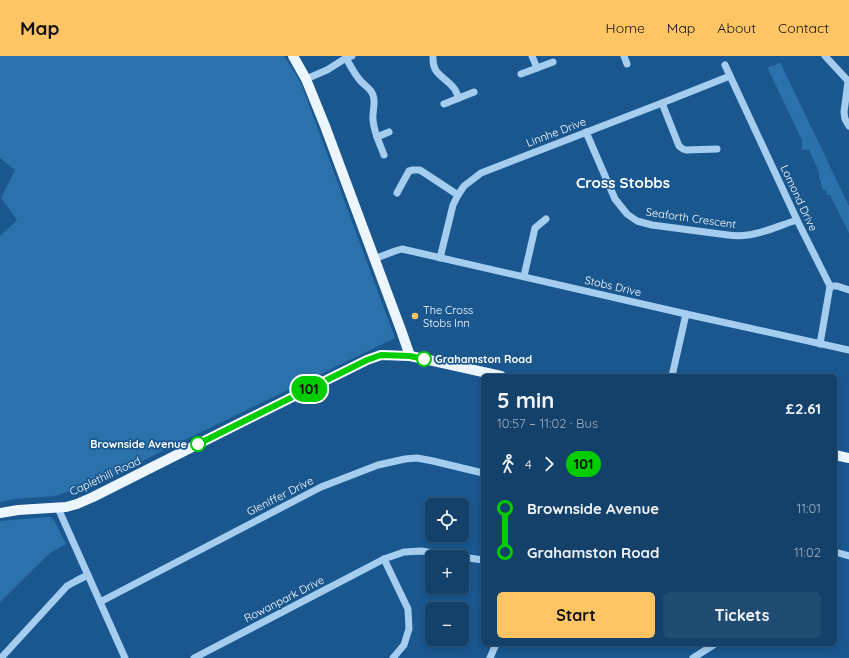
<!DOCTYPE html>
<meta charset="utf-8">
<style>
body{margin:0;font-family:Quicksand,sans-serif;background:#204c72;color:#f1f3f6;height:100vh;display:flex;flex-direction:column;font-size:15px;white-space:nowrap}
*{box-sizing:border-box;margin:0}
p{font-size:13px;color:#9dafc1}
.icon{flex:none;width:22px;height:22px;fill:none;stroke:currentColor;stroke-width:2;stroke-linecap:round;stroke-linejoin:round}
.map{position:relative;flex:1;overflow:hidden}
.panel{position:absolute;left:481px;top:318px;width:356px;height:272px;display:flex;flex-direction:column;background:#13416a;border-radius:6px;box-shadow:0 2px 6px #0003,0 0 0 1px #325a7e}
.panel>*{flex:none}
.badge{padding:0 8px;border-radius:13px;font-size:14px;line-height:26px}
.controls{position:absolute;left:425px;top:442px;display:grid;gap:8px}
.controls a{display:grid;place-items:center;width:44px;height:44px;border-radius:6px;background:#13416a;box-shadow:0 2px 6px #0003,0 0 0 1px #325a7e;font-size:20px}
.map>.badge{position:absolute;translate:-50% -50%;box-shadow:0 0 0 2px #fff}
.legs{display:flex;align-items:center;gap:6px;height:44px;padding:0 16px;font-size:13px}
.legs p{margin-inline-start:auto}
.overview{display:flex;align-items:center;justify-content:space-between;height:68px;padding:0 16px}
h1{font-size:22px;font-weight:700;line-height:30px}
.primary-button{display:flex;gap:8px;margin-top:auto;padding:8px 16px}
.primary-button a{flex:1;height:46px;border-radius:6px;background:#ffc463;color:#111;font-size:16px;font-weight:700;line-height:46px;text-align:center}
.primary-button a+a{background:#204c72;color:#f1f3f6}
ul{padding:0 16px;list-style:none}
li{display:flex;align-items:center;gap:14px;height:44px;font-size:15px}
li i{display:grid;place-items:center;width:6px;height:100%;margin:0 5px;background:currentColor}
li i::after{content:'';width:10px;height:10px;margin:-5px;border:3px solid;border-radius:50%;background:#13416a}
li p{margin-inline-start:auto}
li:first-child i{background:linear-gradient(#0000 50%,currentColor 0)}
li:last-child i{background:linear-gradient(currentColor 50%,#0000 0)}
header{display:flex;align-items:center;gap:24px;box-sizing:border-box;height:56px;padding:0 20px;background:#ffc463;color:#111}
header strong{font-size:19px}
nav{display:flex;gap:22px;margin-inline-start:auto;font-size:14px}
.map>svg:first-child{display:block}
</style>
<header>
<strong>Map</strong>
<nav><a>Home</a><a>Map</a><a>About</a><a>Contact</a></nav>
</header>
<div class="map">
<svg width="849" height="602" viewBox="0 0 849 602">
<rect width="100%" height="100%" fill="#19578e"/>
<g fill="#2b71ac">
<polygon points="0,0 284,0 301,27 395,282 187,383 104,424 55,440 14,443 0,446 0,180 17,164 1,142 15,114 0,102"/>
<polygon points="780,6 849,150 849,177 830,139 827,139 826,134 823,134 819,120 819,116 809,94 802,94 802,84 767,11 775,9"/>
<polygon points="46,461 50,461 54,464 66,488 50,497 0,546 0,465"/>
</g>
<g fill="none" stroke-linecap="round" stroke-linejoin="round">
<g stroke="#a5cdef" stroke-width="7">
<path d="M433 0C432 19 443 19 453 31 456 34 457 38 459 42"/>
<polyline points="532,0 537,12"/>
<polyline points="624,0 627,8"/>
<polyline points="825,0 849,26"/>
<path d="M346 2C350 9 354 17 359 23 363 29 371 32 373 39 376 47 372 56 373 64 374 77 380 88 384 99"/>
<polyline points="725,9 797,164 830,230 820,288"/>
<polyline points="521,18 553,6"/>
<polyline points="306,23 327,14 346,2 352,0"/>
<polyline points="848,26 844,56 845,63 849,70"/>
<polyline points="662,47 679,90 683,93 686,94 717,93"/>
<polyline points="444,48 474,36"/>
<path d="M586 76 615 143 627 158 637 165 652 169 728 179C735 180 741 180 748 179 764 177 781 169 797 164"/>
<polyline points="377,81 389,76"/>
<polyline points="397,137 409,115 413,114 420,114 458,139"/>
<polyline points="440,202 453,149 458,139 464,130 472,124 481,117 662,47 730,20"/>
<polyline points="374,203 395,195 402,193 686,258 849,294"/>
<polyline points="524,220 535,172 546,163"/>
<polyline points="830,230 837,230 849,234"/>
<polyline points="672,320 686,258"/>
<polyline points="58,452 125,602"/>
<polyline points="835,496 849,500"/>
<polyline points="462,501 483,504"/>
<polyline points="384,503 408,553 409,573 407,579 404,589 393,602"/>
<polyline points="100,546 321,431 378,409 405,403 417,402 433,405 483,417"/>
<polyline points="1,602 67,530 76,525 88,519"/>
<polyline points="194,602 384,503 404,496 421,495 459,501"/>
<polyline points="490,602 496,588"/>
<polyline points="693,602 715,588"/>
</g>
<g stroke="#edf6ff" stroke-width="10">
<polyline points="293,0 306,23 325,70 401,274 410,300"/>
<polyline points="835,399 849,402"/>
<polyline points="0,457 18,454 66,451 77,448 93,441 240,367 367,304 381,299 410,300 429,304 501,320"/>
</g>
</g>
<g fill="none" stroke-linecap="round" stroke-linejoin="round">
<defs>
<polyline id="line-1" points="198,388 367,304 381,299 410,300 424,303"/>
</defs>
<use href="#line-1" stroke="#fff" stroke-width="9"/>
<use href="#line-1" stroke="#0c0" stroke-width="6"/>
</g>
<circle fill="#ffc463" stroke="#19578e" stroke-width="1.5" cx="415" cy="260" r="4"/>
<g fill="#fff" stroke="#0c0" stroke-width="2">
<circle cx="424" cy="303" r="7"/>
<circle cx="198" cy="388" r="7"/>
</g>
<g text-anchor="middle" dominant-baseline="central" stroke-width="3.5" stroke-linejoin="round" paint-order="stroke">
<g font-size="11" fill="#fff" stroke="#19578e">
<text transform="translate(556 76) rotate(-21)">Linnhe Drive</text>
<text transform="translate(799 142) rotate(65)">Lomond Drive</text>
<text transform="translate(691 162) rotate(8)">Seaforth Crescent</text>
<text transform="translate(613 230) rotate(13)">Stobs Drive</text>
<text transform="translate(105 420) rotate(-25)">Caplethill Road</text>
<text transform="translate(280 440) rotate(-27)">Gleniffer Drive</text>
<text transform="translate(284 543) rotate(-27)">Rowanpark Drive</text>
</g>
<g font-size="11" fill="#fff" stroke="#19578e" text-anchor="start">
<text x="423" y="254">The Cross<tspan x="423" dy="13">Stobs Inn</tspan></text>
</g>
<g font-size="11" font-weight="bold" fill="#fff" stroke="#19578e" text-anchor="start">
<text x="435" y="303">Grahamston Road</text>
<text x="187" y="388" text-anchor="end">Brownside Avenue</text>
</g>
<g font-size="15" font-weight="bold" fill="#fff" stroke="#19578e">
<text x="623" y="126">Cross Stobbs</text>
</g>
</g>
</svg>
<div class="controls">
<a><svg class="icon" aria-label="locate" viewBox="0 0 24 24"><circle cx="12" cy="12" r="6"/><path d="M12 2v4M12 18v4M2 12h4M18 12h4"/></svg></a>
<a>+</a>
<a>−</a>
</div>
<b class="badge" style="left:309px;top:333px;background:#0c0;color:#111">101</b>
<section class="panel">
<div class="overview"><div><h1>5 min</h1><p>10:57 – 11:02 · Bus</p></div><b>£2.61</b></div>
<div class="legs"><svg class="icon" aria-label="walk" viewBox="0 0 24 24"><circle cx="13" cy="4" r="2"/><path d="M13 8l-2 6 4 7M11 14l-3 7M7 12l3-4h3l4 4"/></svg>4<svg class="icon" aria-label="forward" viewBox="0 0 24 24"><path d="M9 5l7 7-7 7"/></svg><b class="badge" style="background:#0c0;color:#111">101</b></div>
<ul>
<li><i style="color:#0c0"></i><b>Brownside Avenue</b><p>11:01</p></li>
<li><i style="color:#0c0"></i><b>Grahamston Road</b><p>11:02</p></li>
</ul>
<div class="primary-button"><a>Start</a><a>Tickets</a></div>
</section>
</div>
